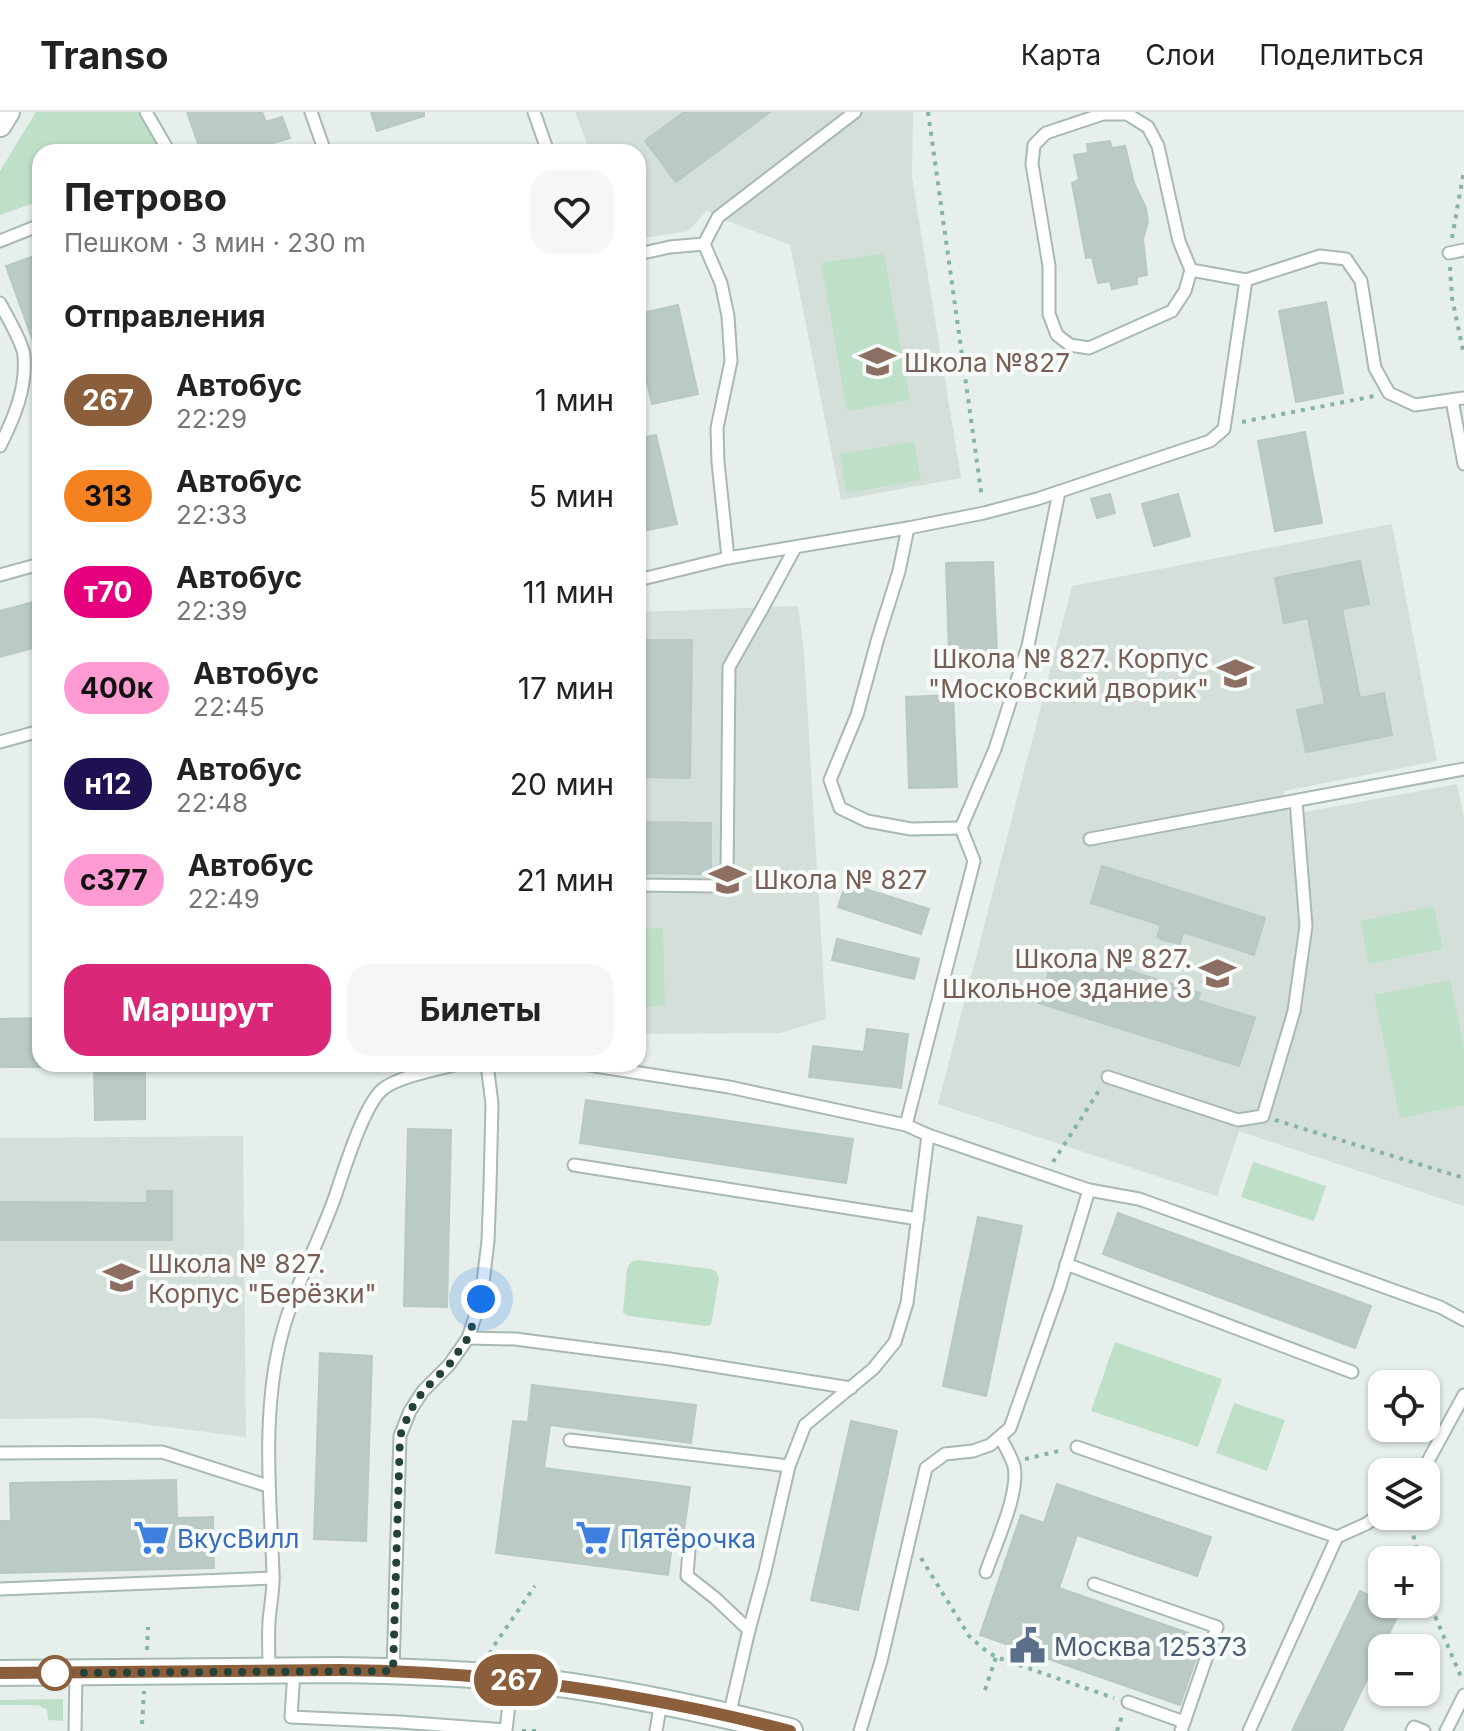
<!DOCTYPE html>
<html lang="ru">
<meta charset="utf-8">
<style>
body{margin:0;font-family:Inter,sans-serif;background:#f6f6f6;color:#222;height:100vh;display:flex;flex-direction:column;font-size:30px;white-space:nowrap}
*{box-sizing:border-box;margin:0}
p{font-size:26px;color:#767676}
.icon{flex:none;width:44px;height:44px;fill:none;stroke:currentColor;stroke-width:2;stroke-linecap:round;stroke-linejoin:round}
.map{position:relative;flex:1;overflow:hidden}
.side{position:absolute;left:32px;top:32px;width:614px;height:928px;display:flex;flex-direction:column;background:#fff;border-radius:24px;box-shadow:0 2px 6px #0004}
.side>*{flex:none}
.badge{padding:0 16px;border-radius:26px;font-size:28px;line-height:52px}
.tools{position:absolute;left:1368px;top:1258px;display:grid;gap:16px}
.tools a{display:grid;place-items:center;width:72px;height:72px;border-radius:16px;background:#fff;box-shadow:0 2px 6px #0004;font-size:40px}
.you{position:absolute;width:40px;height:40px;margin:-20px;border:6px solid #fff;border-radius:50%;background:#1a73e8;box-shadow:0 0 0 12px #1a73e833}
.map>.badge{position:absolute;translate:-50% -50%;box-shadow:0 0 0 4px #fff}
h2{padding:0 32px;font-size:30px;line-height:72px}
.round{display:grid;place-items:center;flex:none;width:84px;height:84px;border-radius:24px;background:#f6f6f6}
.overview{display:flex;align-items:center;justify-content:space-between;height:136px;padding:0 32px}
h1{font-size:38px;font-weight:700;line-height:60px}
.primary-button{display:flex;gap:16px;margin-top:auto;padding:16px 32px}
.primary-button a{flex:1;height:92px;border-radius:24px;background:#db2777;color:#fff;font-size:32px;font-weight:700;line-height:92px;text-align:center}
.primary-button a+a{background:#f6f6f6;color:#222}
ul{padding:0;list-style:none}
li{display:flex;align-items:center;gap:24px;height:96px;padding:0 32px}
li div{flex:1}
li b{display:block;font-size:30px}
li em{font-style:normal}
li .badge{min-width:88px;font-weight:700;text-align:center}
header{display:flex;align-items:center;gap:48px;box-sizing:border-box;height:112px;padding:0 40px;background:#fff;border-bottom:2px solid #e0e0e0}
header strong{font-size:38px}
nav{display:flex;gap:44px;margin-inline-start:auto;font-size:28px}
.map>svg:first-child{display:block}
</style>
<header>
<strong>Transo</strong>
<nav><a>Карта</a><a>Слои</a><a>Поделиться</a></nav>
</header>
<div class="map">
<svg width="1464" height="1619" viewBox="0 0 1464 1619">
<rect width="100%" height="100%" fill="#e6efeb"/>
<g fill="#d4dfda">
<polygon points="575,0 913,0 912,66 961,366 841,388 790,133 718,105 707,98 689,119 638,127 638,40 590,40"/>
<polygon points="1392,412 1437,649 1284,679 1289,703 1457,672 1464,706 1464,1094 1239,1019 1217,1084 938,992 1072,474"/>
<polygon points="798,494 804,541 826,907 780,921 638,922 638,500"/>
<polygon points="243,1024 246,1325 96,1306 0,1307 0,1026"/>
</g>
<g fill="#bfe0c8">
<polygon points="36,0 138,0 161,40 40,40 40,89 0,103 0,59"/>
<polygon points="884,141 910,288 847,299 821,151"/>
<polygon points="914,329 921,368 846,381 840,342"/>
<polygon points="1434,794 1443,837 1369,852 1360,809"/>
<polygon points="663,816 665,894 638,895 638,817"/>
<polygon points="1450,868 1464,935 1464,993 1400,1006 1374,883"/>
<polygon points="1253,1050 1326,1074 1314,1109 1241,1085"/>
<polygon points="638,1148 711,1157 716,1159 719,1166 711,1213 705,1214 629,1204 623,1201 627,1157 631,1150"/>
<polygon points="1115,1230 1222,1267 1198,1335 1091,1299"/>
<polygon points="1382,1259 1410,1272 1382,1272 1382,1297 1368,1290"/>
<polygon points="1234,1291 1285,1308 1267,1359 1216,1341"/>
<polygon points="63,1587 63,1609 48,1608 47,1598 40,1594 29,1593 0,1593 0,1588"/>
</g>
<g fill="#bbcac4" stroke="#b8c9c2" stroke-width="2">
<polygon points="187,0 262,0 266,10 282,5 290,26 273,31 276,40 201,40"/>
<polygon points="371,0 424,0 424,4 377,19"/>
<polygon points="684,0 770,0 676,70 645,29"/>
<polygon points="1110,29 1112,36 1125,34 1134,71 1146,96 1148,110 1143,127 1147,163 1137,165 1137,172 1112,177 1110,169 1098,171 1092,145 1086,146 1072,71 1079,68 1074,43 1088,41 1087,32"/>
<polygon points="40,142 40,242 38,243 6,154"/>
<polygon points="1326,190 1343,281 1296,290 1279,199"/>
<polygon points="678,193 698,282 652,292 638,232 638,202"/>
<polygon points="1305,320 1322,411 1275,419 1258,329"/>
<polygon points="656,323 677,412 638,420 638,327"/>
<polygon points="1110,382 1115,401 1097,406 1091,387"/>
<polygon points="1178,382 1190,424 1154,434 1142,392"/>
<polygon points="1360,449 1369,492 1342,497 1360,586 1384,581 1392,623 1306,640 1297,598 1325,592 1308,506 1284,511 1275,466"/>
<polygon points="993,450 997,541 949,543 946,451"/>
<polygon points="40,488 40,534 0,545 0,499"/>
<polygon points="638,528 692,528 690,666 638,665"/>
<polygon points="953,583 957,675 909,676 906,585"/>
<polygon points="638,710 711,711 711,762 638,761"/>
<polygon points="1102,754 1265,806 1254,843 1183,820 1180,832 1164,828 1157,825 1161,813 1091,791"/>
<polygon points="846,771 929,797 921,822 838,795"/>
<polygon points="837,827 919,847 914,867 832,848"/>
<polygon points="1054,843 1107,859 1109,852 1200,881 1197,888 1255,906 1239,954 1039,891"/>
<polygon points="40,906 40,955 0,955 0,907"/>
<polygon points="867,917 908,922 901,976 809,965 813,934 864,940"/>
<polygon points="94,952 145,952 145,1007 95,1008"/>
<polygon points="586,988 853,1027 846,1071 580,1031"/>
<polygon points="408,1017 451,1018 447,1195 404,1194"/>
<polygon points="147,1079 172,1079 172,1128 0,1128 0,1090 147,1091"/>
<polygon points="1118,1101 1371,1194 1355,1236 1103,1142"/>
<polygon points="978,1105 1022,1114 986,1284 943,1274"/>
<polygon points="320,1241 372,1244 366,1429 314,1427"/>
<polygon points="532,1273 696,1293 691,1331 550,1313 544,1356 690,1375 682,1433 672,1432 668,1463 496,1441 513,1309 528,1310"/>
<polygon points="851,1309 897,1319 858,1498 811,1488"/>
<polygon points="176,1368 177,1406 213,1405 214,1456 0,1461 0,1409 11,1409 10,1371"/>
<polygon points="1057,1372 1211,1425 1197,1464 1077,1423 1059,1476 1203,1526 1180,1593 980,1523 1021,1403 1044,1411"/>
<polygon points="1360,1479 1382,1490 1382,1492 1400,1499 1342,1619 1292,1619"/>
</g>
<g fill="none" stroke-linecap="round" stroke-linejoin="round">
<defs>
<g id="service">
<polyline points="146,0 169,40"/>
<polyline points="311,0 325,40"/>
<polyline points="534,0 548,40"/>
<polyline points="0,129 40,113"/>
<polyline points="704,132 718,105 855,0"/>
<polyline points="1449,141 1464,138"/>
<polyline points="638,142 670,135 704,132 721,171 728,204 731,249 717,316 718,350 728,446"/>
<polyline points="1191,158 1185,179 1172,199 1089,236 1070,233 1057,223 1049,202 1049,154 1032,52 1034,33 1046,21 1103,2 1127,2 1148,15 1158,34 1179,129 1191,158 1246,168"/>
<path d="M0 191C7 205 22 229 24 243 27 276 14 306 0 334"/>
<polyline points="1452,288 1464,352"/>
<polyline points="908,416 899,459 878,526 857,603 830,668 840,696 867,709 911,717 961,716"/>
<polyline points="0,463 40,452"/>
<polyline points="638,468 728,446 908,416 984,401 1037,387 1210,329 1224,317 1246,168 1320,144 1346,147 1361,169 1375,256 1389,281 1415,293 1464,286"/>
<polyline points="0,630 40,619"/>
<polyline points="1090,727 1464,657"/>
<polyline points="638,773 716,774 727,764 729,555 763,495 795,436"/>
<polyline points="582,952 729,975 906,1013 928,1023 1089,1078 1139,1087 1440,1195 1464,1208"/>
<polyline points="1108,965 1238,1008 1263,1004 1294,899 1306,814 1296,689"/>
<polyline points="906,1013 974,749 961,716 995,637 1028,534 1059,380"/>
<polyline points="574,1053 918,1107"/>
<polyline points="1066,1152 1352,1260"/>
<polyline points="468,1226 515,1227 670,1247 851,1276"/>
<polyline points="570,1328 789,1354"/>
<polyline points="1077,1335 1337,1425 1249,1619"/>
<polyline points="0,1341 162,1340 268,1374"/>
<polyline points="1422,1360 1464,1283"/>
<polyline points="1337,1425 1366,1412 1382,1401"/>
<polyline points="689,1438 687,1464 715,1486 749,1518 729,1604"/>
<path d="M986 1460C995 1433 1020 1381 1014 1354 1011 1344 1005 1334 1000 1325"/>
<polyline points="1094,1472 1217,1515 1181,1619"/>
<polyline points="0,1477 273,1466"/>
<polyline points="749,1518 765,1459 789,1354 805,1313 873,1257 895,1230 907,1191 928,1023"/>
<path d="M269 1558C269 1542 268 1526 269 1510 270 1494 274 1477 273 1461 270 1380 261 1297 283 1218 296 1171 320 1128 336 1082 344 1058 364 992 383 977 397 965 439 957 458 952"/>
<polyline points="294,1559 291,1605 400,1610 506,1618 512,1567"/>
<polyline points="393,1559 400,1324 410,1299 423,1279 449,1253 468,1226 481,1187 488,1129 490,1075 492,992 487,952"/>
<polyline points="1128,1590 1184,1610"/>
<polyline points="75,1619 76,1560"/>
<polyline points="656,1619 661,1590"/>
<polyline points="860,1619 881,1549 926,1356 945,1342 973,1339 990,1333 1010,1316 1059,1177 1089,1078"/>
<polyline points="1412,1619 1414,1615 1424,1619"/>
<polyline points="1446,1619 1464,1583"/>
</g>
<polyline id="minor" points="0,13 8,0"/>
<path id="secondary" d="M0 1561 339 1558C388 1559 436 1560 485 1564 587 1572 690 1594 790 1619"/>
</defs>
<use href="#service" stroke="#a8b8b2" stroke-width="15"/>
<use href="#minor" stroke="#a8b8b2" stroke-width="26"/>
<use href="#secondary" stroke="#a4bbb3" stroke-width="28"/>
<g stroke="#86b3a5" stroke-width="4" stroke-dasharray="4 6" stroke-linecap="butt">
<polyline points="928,0 982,386"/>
<polyline points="1452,126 1464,58"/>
<polyline points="1450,155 1452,186 1464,243"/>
<polyline points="1242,310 1375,284"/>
<polyline points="1275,1008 1464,1066"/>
<polyline points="1053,1050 1100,977"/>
<polyline points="1025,1347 1063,1338"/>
<polyline points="1409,1404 1419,1448"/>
<polyline points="921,1446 969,1524 985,1538 996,1545 1114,1586"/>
<polyline points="1426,1476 1435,1504 1462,1567"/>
<polyline points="147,1538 148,1515"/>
<polyline points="490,1542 491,1538 535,1474"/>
<polyline points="985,1578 996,1545"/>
<polyline points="142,1612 144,1579"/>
<polyline points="522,1619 540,1619"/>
<polyline points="1117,1619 1122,1604"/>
</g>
<use href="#service" stroke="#fff" stroke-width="11"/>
<use href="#minor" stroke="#fff" stroke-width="22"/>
<use href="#secondary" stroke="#fff" stroke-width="24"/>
</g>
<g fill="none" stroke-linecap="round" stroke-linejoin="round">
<defs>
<path id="line" d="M0 1561 339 1558C492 1559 642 1581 790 1619"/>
</defs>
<use href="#line" stroke="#fff" stroke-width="18"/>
<use href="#line" stroke="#8b5e3c" stroke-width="12"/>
<polyline stroke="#24423a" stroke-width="8" stroke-dasharray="0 14.4" points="55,1561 393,1559 400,1324 410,1299 423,1279 449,1253 468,1226 481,1187"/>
</g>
<defs>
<symbol id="school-bare" viewBox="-9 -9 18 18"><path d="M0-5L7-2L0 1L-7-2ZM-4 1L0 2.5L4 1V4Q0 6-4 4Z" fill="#8d6e63" stroke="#f7fbf9" stroke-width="2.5" paint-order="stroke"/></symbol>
<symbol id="supermarket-bare" viewBox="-9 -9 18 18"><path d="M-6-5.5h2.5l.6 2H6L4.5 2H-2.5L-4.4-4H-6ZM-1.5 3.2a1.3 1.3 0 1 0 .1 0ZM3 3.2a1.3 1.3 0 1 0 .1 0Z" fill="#3f7fe0" stroke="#f7fbf9" stroke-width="2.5" paint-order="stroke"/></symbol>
<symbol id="civic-bare" viewBox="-9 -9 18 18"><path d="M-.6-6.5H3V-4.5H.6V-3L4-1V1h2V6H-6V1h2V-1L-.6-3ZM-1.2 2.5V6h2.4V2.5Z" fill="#5c6f8a" stroke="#f7fbf9" stroke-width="2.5" paint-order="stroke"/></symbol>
</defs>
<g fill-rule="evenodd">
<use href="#school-bare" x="852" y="224" width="51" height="51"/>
<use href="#school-bare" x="1210" y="536" width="51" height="51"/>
<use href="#school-bare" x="702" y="742" width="51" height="51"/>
<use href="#school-bare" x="1192" y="836" width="51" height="51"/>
<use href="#school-bare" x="96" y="1140" width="51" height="51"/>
<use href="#supermarket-bare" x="126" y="1400" width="51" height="51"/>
<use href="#supermarket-bare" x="568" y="1400" width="51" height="51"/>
<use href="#civic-bare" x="1002" y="1508" width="51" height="51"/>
</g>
<circle fill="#fff" stroke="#8b5e3c" stroke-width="4" cx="55" cy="1561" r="16"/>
<g text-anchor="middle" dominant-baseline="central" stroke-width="8" stroke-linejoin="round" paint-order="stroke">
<g font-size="26" fill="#785e54" stroke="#f7fbf9" text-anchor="start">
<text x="904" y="250">Школа №827</text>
<text x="1209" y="546" text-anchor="end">Школа № 827. Корпус<tspan x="1209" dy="30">"Московский дворик"</tspan></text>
<text x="754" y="767">Школа № 827</text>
<text x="1192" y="846" text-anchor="end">Школа № 827.<tspan x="1192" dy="30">Школьное здание 3</tspan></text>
<text x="148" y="1151">Школа № 827.<tspan x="148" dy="30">Корпус "Берёзки"</tspan></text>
</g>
<g font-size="26" fill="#366cbe" stroke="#f7fbf9" text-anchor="start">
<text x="177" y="1426">ВкусВилл</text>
<text x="620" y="1426">Пятёрочка</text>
</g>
<g font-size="26" fill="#4e5e75" stroke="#f7fbf9" text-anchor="start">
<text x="1054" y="1534">Москва 125373</text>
</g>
</g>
</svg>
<div class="tools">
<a><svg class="icon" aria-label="locate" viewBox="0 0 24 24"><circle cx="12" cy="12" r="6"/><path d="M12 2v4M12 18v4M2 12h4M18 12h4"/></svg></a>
<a><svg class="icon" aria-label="layers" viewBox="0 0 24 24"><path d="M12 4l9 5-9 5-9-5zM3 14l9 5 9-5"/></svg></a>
<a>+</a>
<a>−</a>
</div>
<div class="you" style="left:481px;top:1187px"></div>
<b class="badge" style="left:516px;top:1568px;background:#8b5e3c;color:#fff">267</b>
<section class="side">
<div class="overview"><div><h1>Петрово</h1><p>Пешком · 3 мин · 230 m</p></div><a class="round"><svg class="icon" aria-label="heart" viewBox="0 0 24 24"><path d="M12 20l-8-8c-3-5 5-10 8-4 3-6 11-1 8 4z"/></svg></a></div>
<h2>Отправления</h2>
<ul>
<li><span class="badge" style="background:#8b5e3c;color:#fff">267</span><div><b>Автобус</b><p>22:29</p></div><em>1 мин</em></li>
<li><span class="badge" style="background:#f58220;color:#111">313</span><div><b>Автобус</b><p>22:33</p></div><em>5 мин</em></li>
<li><span class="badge" style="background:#e6007e;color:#fff">т70</span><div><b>Автобус</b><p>22:39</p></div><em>11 мин</em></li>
<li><span class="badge" style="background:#ff9ad2;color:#111">400к</span><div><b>Автобус</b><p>22:45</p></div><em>17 мин</em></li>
<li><span class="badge" style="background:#1f1051;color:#fff">н12</span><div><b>Автобус</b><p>22:48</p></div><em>20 мин</em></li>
<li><span class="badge" style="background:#ff9ad2;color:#111">с377</span><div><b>Автобус</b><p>22:49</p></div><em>21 мин</em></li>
</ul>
<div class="primary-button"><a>Маршрут</a><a>Билеты</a></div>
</section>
</div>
